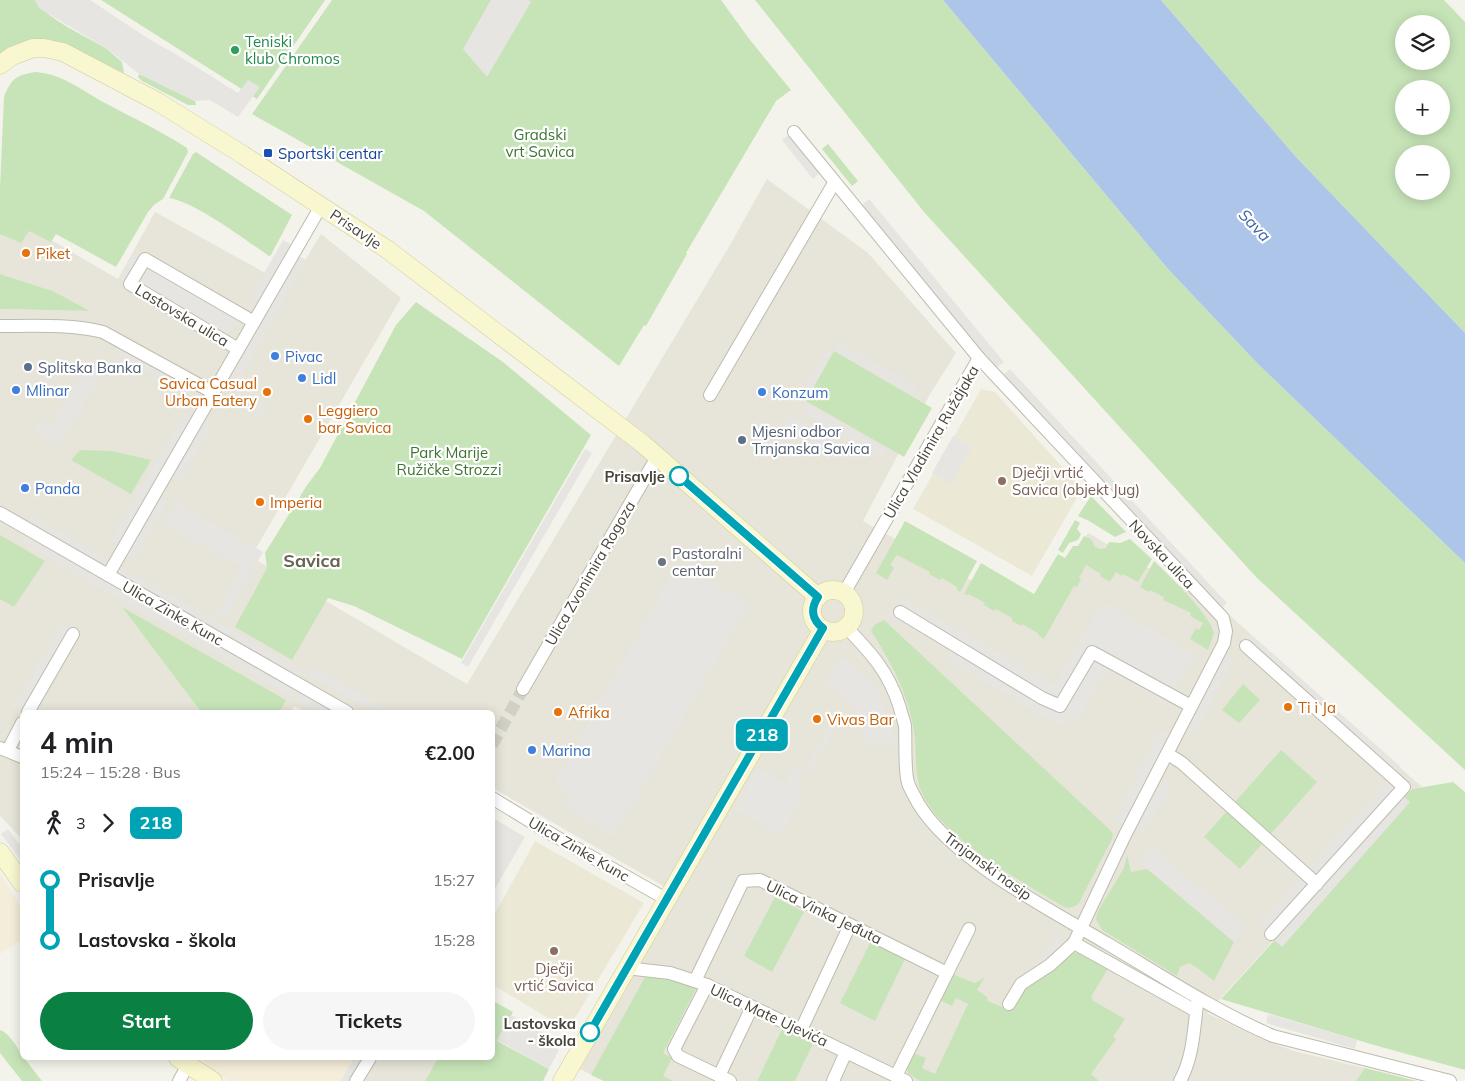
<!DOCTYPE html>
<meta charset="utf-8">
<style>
body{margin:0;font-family:Mulish,sans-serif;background:#f6f6f6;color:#202124;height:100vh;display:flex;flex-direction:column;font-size:19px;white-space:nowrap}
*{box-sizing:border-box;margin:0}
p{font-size:16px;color:#757577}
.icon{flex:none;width:28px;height:28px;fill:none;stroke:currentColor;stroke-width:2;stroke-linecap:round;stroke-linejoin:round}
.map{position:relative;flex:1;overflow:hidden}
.panel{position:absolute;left:20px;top:710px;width:475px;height:350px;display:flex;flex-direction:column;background:#fff;border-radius:8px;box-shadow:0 2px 12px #0003}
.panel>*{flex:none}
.badge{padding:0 10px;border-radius:8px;font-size:18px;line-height:32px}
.tools{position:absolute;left:1395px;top:15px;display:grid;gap:10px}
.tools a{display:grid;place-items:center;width:55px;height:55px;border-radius:50%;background:#fff;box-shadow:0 2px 12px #0003;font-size:25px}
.map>.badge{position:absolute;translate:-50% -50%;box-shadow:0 0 0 2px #fff}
.legs{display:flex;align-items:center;gap:8px;height:55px;padding:0 20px;font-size:16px}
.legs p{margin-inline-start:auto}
.headline{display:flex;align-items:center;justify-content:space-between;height:85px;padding:0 20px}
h1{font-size:28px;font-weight:700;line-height:38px}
.cta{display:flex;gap:10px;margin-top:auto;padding:10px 20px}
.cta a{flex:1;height:58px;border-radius:30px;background:#0b8043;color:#fff;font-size:20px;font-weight:700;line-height:58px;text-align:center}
.cta a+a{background:#f6f6f6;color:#202124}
ul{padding:0 20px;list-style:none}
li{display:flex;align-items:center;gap:18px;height:60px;font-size:19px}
li i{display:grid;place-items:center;width:8px;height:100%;margin:0 6px;background:currentColor}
li i::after{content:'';width:12px;height:12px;margin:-6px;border:4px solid;border-radius:50%;background:#fff}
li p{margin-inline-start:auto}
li:first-child i{background:linear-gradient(#0000 50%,currentColor 0)}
li:last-child i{background:linear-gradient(currentColor 50%,#0000 0)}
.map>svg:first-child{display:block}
</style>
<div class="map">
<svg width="1465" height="1081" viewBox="0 0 1465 1081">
<rect width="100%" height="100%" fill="#f4f3eb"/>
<g fill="#e7e5d9">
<polygon points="767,179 868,253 956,353 929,396 863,521 1032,614 1088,533 1227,613 1422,787 1412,789 1207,1013 1261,1039 1294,1051 1365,1068 1356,1081 795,1081 813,1044 782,1029 757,1081 604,1081 580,1069 679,895 493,788 492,712 306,712 294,706 291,712 279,712 285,700 123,608 201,712 22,712 22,839 0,816 0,309 89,311 53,291 0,274 0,231 34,230 118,279 155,212 289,286 321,234 401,298 251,557 467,684 730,245"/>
<polygon points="378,1058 458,1058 444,1081 364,1081"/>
</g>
<g fill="#f3edd9">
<polygon points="0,873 22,909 22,939 0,954"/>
<polygon points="202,1058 364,1058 351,1081 229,1081 209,1068"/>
</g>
<g fill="#ebe9d6">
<polygon points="981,389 995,392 1082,489 1032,576 913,509"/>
<polygon points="535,841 644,903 568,1030 493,985 493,917"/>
</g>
<g fill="#c7e4b8" fill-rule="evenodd">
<path d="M0 0H35C46 19 88 37 107 49 112 53 117 58 122 62L124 73 53 41H33L13 46 0 55Z"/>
<polygon points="101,0 325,0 257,99"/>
<polygon points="332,0 721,0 750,40 791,90 776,101 686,253 687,254 646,326 644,325 619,366 424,211 252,114"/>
<polygon points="755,0 943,0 1168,269 1258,364 1465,563 1465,770 1257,578 924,212"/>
<path d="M1161 0H1444L1465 22V333L1296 157ZM1404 24H1441V61H1404ZM1404 89H1441V126H1404ZM1404 154H1441V191H1404Z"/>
<path d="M35 72C61 73 83 91 105 103 133 118 161 131 187 148L188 152 163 199 155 204 148 212 116 267 56 234 51 242 29 231 21 243 0 234V188L4 97C11 79 16 75 35 72Z"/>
<polygon points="139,74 187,96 195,101 196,105 188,105 142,81 138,77"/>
<polygon points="828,144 858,181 852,186 822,149"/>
<path d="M196 152 292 215 271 255 269 256C244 239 197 203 169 198L193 154Z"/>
<polygon points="0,274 53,291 90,311 0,309"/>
<polygon points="416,302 503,362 591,435 462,659 354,606 328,598 292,660 235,627 267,568 265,553 307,485 320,468 396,325"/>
<polygon points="834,351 932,408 904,457 806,401"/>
<polygon points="80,450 112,451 151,460 131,494 71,460"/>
<polygon points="1091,496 1126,532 1115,537 1089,521 1078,516"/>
<polygon points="1075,520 1080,523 1077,529 1081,534 1078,540 1069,543 1063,553 1058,550"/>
<polygon points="905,521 977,561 960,592 957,590 957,587 942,578 940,580 929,574 930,572 897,555 890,565 894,568 887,580 876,573"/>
<polygon points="0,535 45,561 14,607 0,599"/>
<polygon points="1084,536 1091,539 1095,547 1101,549 1106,548 1109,542 1120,543 1130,539 1152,559 1138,582 1123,574 1122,576 1116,572 1110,582 1100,576 1101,574 1086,565 1079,578 1081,579 1077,587 1074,586 1044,639 1038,635 1039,634 1022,624 1021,626 1012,621 1012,618 996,609 994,611 984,605 985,603 969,594 967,595 964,594 981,563 1034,594 1058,554 1065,558 1073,546 1078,546"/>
<path d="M1154 561C1170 576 1209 614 1214 633L1208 650 1190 639 1196 628 1199 630 1203 623 1190 616 1191 613 1163 600 1164 597 1150 590 1149 592 1140 587Z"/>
<polygon points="122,607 286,700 279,712 201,712"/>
<path d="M884 620 1109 829 1113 834 1112 839 1079 903C1074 908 1070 908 1064 907 1022 882 936 835 920 788 914 770 917 750 914 732 909 696 891 661 871 631L874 625Z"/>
<polygon points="1243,684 1260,700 1239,723 1222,710"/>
<polygon points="1281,750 1317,782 1240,869 1204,837"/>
<polygon points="1453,782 1465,792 1465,1070 1374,1045 1221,999 1412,789"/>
<polygon points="1127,855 1131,872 1147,869 1156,872 1234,942 1214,981 1199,969 1189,963 1180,967 1177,976 1102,930 1096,919 1098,911 1124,868"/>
<polygon points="775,897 804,912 772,972 744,956"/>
<polygon points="871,941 905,959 875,1021 840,1003"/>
<polygon points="1079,952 1109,967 1091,997 1093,998 1092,1000 1125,1019 1113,1037 1116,1039 1091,1074 1099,1081 920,1081 908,1073 907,1069 914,1053 926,1058 922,1068 935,1074 968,1004 956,998 952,1006 940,1000 952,974 975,983 985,977 977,990 987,997 988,1001 1009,1010 1022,989 1074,953"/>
<polygon points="645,977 672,979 697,987 663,1053 672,1058 663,1076 673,1081 604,1081 591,1075"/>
<polygon points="493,1001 513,1012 497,1041 549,1069 543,1081 425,1081 438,1058 492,1058"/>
<polygon points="782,1029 813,1044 795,1081 757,1081"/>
<path d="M0 1030C9 1033 17 1047 22 1055V1058H24L42 1081H22L0 1053Z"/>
<polygon points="1365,1068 1417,1081 1356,1081"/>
</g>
<g fill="#e6e5e2">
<polygon points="35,0 90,0 149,39 174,53 238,93 248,80 260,87 238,117 210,100 194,101 139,74 109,50 39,8"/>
<polygon points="491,0 528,0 531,2 487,77 463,49"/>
<polygon points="789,135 819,173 813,179 782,140"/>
<polygon points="869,199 1004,362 996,368 861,206"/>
<polygon points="283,240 292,245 258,303 250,298"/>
<polygon points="133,253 238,315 225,337 120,276"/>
<polygon points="299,256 306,260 234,389 227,385"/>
<polygon points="4,316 85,319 85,325 4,323"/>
<polygon points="839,342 918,387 913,395 835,351"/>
<polygon points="828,347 834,350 805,400 800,397"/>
<polygon points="121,349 191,388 188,394 118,355"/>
<polygon points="89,360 104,369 59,446 34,432 40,420 51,426"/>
<polygon points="1010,369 1227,603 1220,610 1003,375"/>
<polygon points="239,392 268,409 263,417 235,400"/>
<polygon points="808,405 886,449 881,457 803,413"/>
<polygon points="185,413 192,417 118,545 111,541"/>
<polygon points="789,416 848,450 844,459 784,425"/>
<polygon points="205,420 213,424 179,482 171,477"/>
<polygon points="953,436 972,447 951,484 932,473"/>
<polygon points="585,449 592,453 468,667 461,663"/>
<polygon points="159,497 167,502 134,560 125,555"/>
<polygon points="176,503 263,552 225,620 216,615 242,567 164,524"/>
<polygon points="31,515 302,670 298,677 27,522"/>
<polygon points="24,535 295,690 291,697 20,542"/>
<polygon points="679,562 748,605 613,837 564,805 569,793 554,784"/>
<polygon points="899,596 1055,685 1103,602 1195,655 1166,705 1106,670 1076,722 1067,716 1061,726 947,660 951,652 888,616"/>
<polygon points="62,623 72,628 24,712 14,706"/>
<polygon points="1255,638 1401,767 1394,775 1248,645"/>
<polygon points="1226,653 1234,657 1195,734 1187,730"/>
<polygon points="843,658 869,680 879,695 896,743 867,745 856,710 845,695 824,682"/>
<polygon points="312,667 392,712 374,712 308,675"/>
<polygon points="300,693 335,712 318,712 296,700"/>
<polygon points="831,725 835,728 808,773 803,771 795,788 803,793 781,834 736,810 758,768 786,784 795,766 804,771"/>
<polygon points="1160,729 1170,734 1124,825 1114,820"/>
<polygon points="1164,778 1172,783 1143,835 1135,830"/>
<polygon points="1386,781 1410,802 1282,947 1258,926"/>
<polygon points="493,818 525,837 493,892"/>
<polygon points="8,829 22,848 22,862 1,834"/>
<polygon points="1151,847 1246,927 1234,942 1139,862"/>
<polygon points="1055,936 1063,941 1047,964 1039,960"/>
<polygon points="1268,1014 1357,1040 1355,1049 1266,1023"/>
<polygon points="511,1015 556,1040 552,1046 559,1050 549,1069 497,1040"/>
<polygon points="354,1058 363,1058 349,1081 341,1081"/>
</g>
<polygon fill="#aec5ea" points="943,0 1161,0 1296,157 1465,333 1465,563 1258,364 1168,269"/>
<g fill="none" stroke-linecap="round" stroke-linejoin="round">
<polyline stroke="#d1d0c7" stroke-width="12" stroke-dasharray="12 6" stroke-linecap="butt" points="492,745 523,689"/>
<defs>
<g id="street">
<polyline points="794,132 979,358 1223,618 1226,631 1224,643 1125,835 1074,943 1050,965 1021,984 1009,1004"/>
<path d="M0 326C34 326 70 324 103 332L214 393"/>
<polyline points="238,349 130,284 145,259 254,322"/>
<polyline points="710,395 834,183"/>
<polyline points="0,513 347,712"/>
<polyline points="108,575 321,206"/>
<polyline points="844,593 979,358"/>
<polyline points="900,612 1042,698 1060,706 1092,652 1191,706"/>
<path d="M846 627C871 653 889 672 900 708 901 714 904 720 905 726 906 742 904 768 908 783 910 789 915 797 918 803 952 860 1051 910 1108 944 1162 976 1215 1011 1273 1036L1450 1081"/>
<polyline points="1246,646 1404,787 1271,934"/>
<polyline points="523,689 657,457"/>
<polyline points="28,712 73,634"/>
<polyline points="0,748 22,757"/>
<polyline points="8,750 22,723"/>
<polyline points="1168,754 1182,763 1317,884"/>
<polyline points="492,798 553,835 666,899"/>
<polyline points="1074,943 1196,1011"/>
<polyline points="626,968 670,973 707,985 906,1081"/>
<polyline points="695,981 743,881 760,880 947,973"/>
<polyline points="707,985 674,1049 678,1056 730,1081"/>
<polyline points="801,1030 850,925"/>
<polyline points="719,1076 752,1007"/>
<polyline points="896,1076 969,929"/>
<polyline points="179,1081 191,1059"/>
<polyline points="356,1081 370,1058"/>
<polyline points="833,1081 846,1052"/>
<path d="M1180 1081C1193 1058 1194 1029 1197 1004"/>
</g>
<g id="secondary">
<polyline points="0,65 12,56 33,48 44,48 63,52 158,102 243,155 388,250 643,444 818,597"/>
<circle cx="833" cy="611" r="21"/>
<polyline points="0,852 22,883"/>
<polyline points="178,1058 213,1081"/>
<polyline points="562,1081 823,629"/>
</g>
</defs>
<use href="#street" stroke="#bebcae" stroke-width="14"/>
<use href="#secondary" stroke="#cfcb9f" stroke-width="19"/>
<use href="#street" stroke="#fff" stroke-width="12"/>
<use href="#secondary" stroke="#f9f7cf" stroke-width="18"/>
</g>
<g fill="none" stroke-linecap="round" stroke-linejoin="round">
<defs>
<path id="line-1" d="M590 1032 823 628C812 620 810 609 818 597L679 476"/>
</defs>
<use href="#line-1" stroke="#fff" stroke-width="11"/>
<use href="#line-1" stroke="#00a3b4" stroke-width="8"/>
</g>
<circle fill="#2e9e5b" stroke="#fff" stroke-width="2" cx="235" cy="50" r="5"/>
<rect fill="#1a4fb4" stroke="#fff" stroke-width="2" x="263" y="148" width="10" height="10" rx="2.5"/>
<g fill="#e8710a" stroke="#fff" stroke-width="2">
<circle cx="26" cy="253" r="5"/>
<circle cx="267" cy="392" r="5"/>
<circle cx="308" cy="419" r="5"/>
<circle cx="260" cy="502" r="5"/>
<circle cx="1288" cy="707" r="5"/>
<circle cx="558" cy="712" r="5"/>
<circle cx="817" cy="719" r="5"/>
</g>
<g fill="#3f7fe0" stroke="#fff" stroke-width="2">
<circle cx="275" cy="356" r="5"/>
<circle cx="302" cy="378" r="5"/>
<circle cx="16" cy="390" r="5"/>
<circle cx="762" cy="392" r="5"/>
<circle cx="25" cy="488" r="5"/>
<circle cx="532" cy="750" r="5"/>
</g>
<g fill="#5c6f8a" stroke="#fff" stroke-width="2">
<circle cx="28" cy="367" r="5"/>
<circle cx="742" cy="440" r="5"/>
</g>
<g fill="#fff" stroke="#00a3b4" stroke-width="2.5">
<circle cx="679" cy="476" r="9"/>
<circle cx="590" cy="1032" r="9"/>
</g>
<g fill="#8d6e63" stroke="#fff" stroke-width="2">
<circle cx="1002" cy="481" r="5"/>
<circle cx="554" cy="951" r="5"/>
</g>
<circle fill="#6b7280" stroke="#fff" stroke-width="2" cx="662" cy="562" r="5"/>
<g text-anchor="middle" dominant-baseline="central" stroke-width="4.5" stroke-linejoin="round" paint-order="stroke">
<g font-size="15" fill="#27864d" stroke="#fff" text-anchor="start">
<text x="245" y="41">Teniski<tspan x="245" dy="17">klub Chromos</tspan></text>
</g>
<g font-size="15" fill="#3e7432" stroke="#fff">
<text x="540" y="134">Gradski<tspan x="540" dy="17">vrt Savica</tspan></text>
<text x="449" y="452">Park Marije<tspan x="449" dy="17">Ružičke Strozzi</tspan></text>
</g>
<g font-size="15" fill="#164399" stroke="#fff" text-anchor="start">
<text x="278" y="153">Sportski centar</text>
</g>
<g font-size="15" fill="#474439" stroke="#fff">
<text transform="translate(356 229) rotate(34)">Prisavlje</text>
<text transform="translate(182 315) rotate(31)">Lastovska ulica</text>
<text transform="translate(931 442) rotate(-60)">Ulica Vladimira Ruždjaka</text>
<text transform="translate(1162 554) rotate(47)">Novska ulica</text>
<text transform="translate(590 573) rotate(-60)">Ulica Zvonimira Rogoza</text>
<text transform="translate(173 613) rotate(30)">Ulica Zinke Kunc</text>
<text transform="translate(579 849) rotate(30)">Ulica Zinke Kunc</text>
<text transform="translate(988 866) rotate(36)">Trnjanski nasip</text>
<text transform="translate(824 912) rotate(26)">Ulica Vinka Jeđuta</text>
<text transform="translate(769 1015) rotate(25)">Ulica Mate Ujevića</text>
</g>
<g font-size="15" fill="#c56008" stroke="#fff" text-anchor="start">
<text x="36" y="253">Piket</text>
<text x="257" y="383" text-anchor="end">Savica Casual<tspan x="257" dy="17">Urban Eatery</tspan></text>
<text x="318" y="410">Leggiero<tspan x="318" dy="17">bar Savica</tspan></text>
<text x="270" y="502">Imperia</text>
<text x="1298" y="707">Ti i Ja</text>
<text x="568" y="712">Afrika</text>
<text x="827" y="719">Vivas Bar</text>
</g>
<g font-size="15" fill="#366cbe" stroke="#fff" text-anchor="start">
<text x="285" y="356">Pivac</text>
<text x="312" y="378">Lidl</text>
<text x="26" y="390">Mlinar</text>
<text x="772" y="392">Konzum</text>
<text x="35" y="488">Panda</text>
<text x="542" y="750">Marina</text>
</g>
<g font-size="15" fill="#4e5e75" stroke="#fff" text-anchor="start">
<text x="38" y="367">Splitska Banka</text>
<text x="752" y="431">Mjesni odbor<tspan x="752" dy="17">Trnjanska Savica</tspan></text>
</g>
<g font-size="15" fill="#785e54" stroke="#fff" text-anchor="start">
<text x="1012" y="472">Dječji vrtić<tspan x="1012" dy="17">Savica (objekt Jug)</tspan></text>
<text x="554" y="968" text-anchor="middle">Dječji<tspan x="554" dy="17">vrtić Savica</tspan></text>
</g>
<g font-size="15" font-weight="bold" fill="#474439" stroke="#fff" text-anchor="end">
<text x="665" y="476">Prisavlje</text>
<text x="576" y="1023">Lastovska<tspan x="576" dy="17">- škola</tspan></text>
</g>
<g font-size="15" fill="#5b616d" stroke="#fff" text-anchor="start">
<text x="672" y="553">Pastoralni<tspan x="672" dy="17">centar</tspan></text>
</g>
<g font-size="16" font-style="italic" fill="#3d66a9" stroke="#fff">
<text transform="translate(1255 225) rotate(46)">Sava</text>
</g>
<g font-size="18" font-weight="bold" fill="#696452" stroke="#fff">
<text x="312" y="560">Savica</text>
</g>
</g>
</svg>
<div class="tools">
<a><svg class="icon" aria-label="layers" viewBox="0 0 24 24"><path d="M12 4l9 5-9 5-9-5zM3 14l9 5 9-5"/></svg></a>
<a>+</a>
<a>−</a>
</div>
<b class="badge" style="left:762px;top:735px;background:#00a3b4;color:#fff">218</b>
<section class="panel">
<div class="headline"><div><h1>4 min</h1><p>15:24 – 15:28 · Bus</p></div><b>€2.00</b></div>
<div class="legs"><svg class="icon" aria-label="walk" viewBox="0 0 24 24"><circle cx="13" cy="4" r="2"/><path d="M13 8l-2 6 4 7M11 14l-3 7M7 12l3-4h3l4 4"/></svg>3<svg class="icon" aria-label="forward" viewBox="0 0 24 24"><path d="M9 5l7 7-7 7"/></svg><b class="badge" style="background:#00a3b4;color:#fff">218</b></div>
<ul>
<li><i style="color:#00a3b4"></i><b>Prisavlje</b><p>15:27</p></li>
<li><i style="color:#00a3b4"></i><b>Lastovska - škola</b><p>15:28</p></li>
</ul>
<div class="cta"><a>Start</a><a>Tickets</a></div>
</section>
</div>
